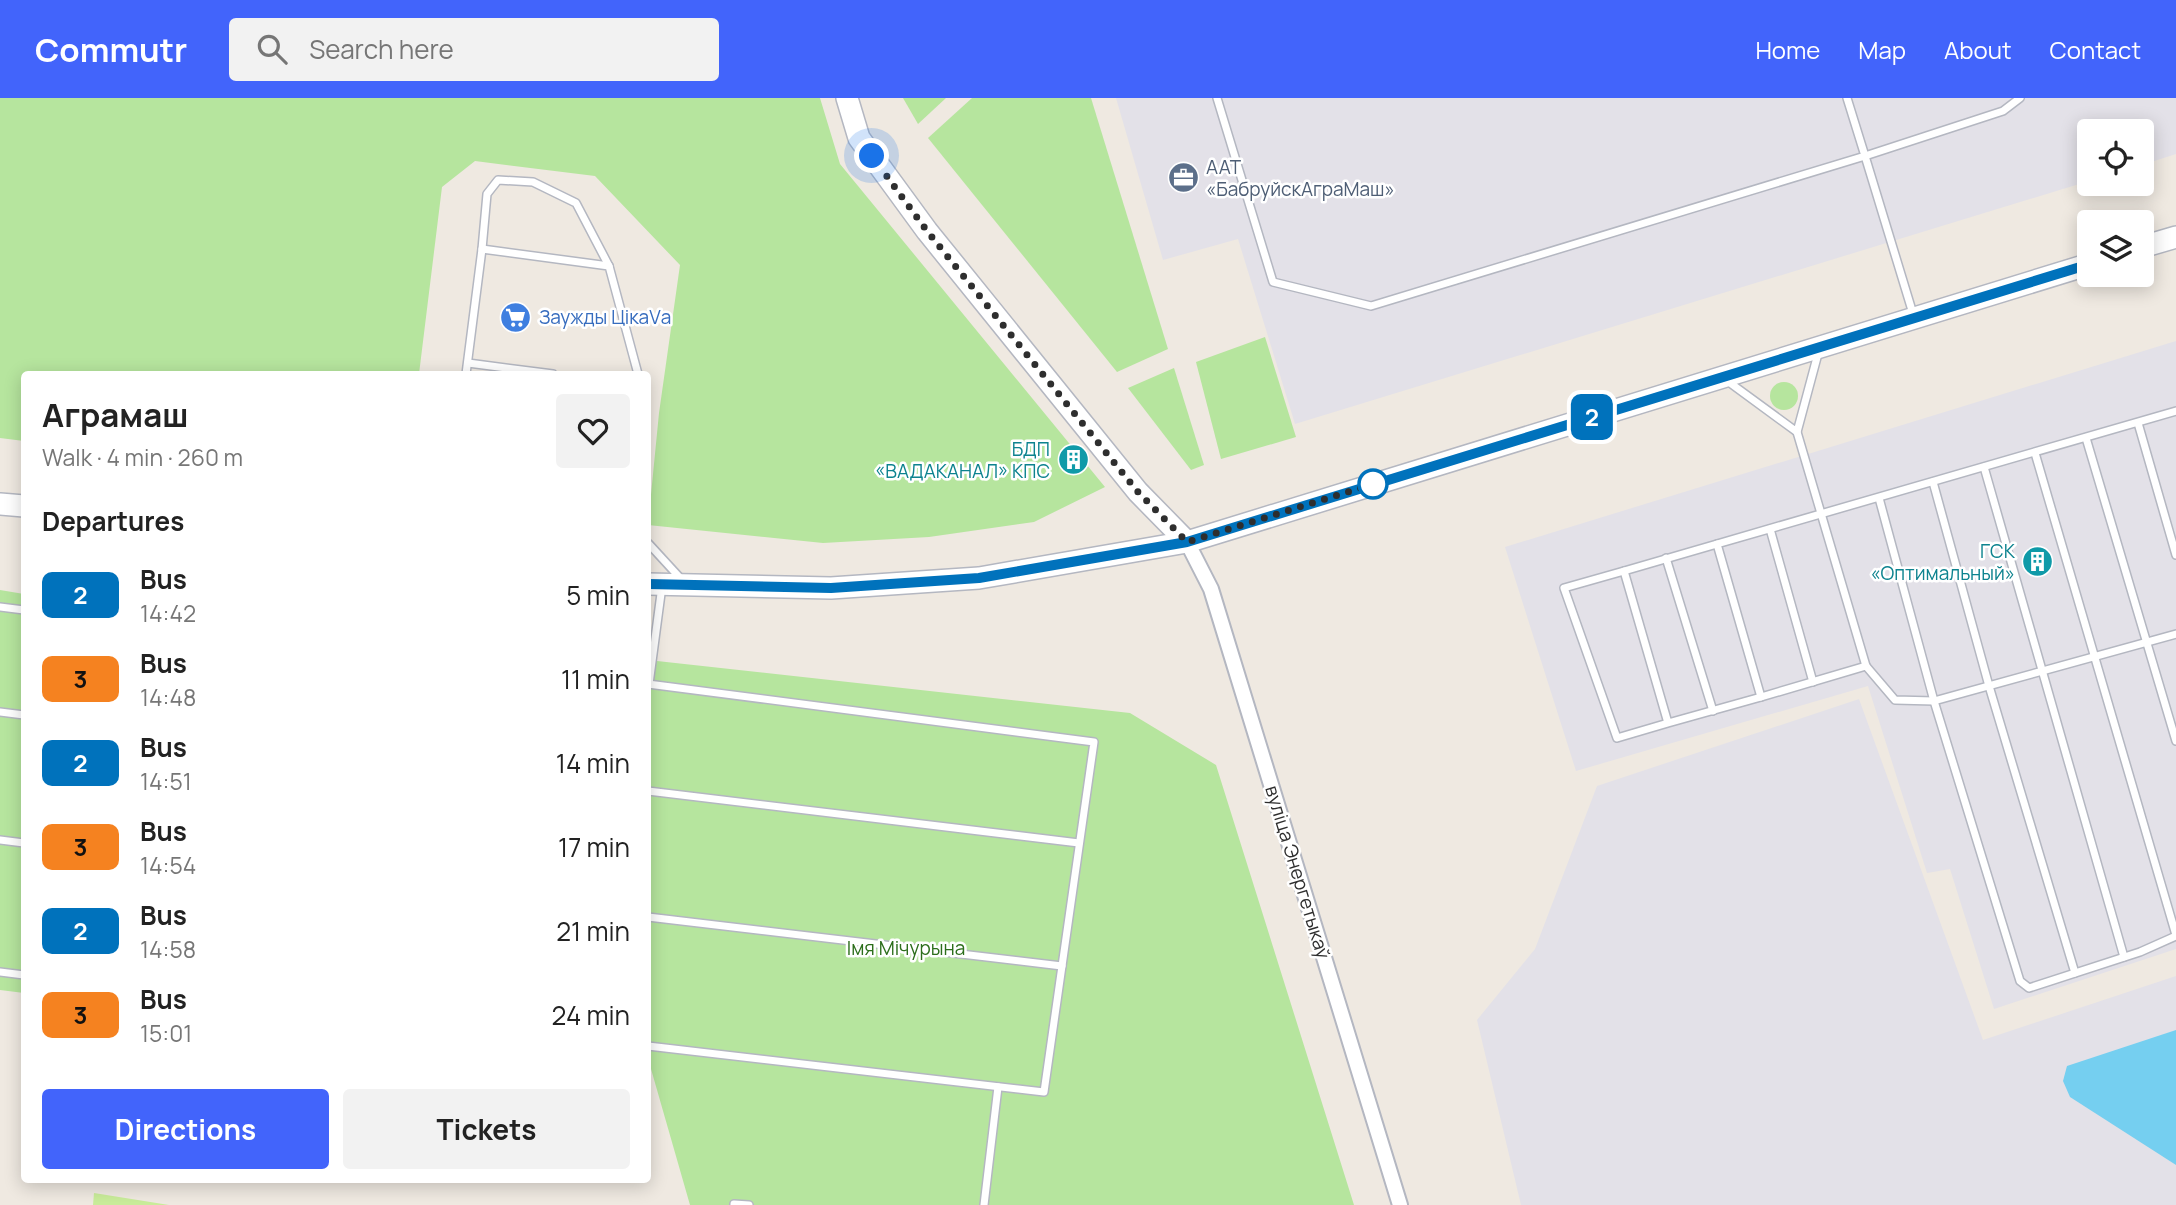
<!DOCTYPE html>
<meta charset="utf-8">
<style>
body{margin:0;font-family:Manrope,sans-serif;background:#f2f2f2;color:#222;height:100vh;display:flex;flex-direction:column;font-size:26px;white-space:nowrap}
*{box-sizing:border-box;margin:0}
p{font-size:23px;color:#767676}
.icon{flex:none;width:38px;height:38px;fill:none;stroke:currentColor;stroke-width:2;stroke-linecap:round;stroke-linejoin:round}
.map{position:relative;flex:1;overflow:hidden}
.sheet{position:absolute;left:21px;top:273px;width:630px;height:812px;display:flex;flex-direction:column;background:#fff;border-radius:7px;box-shadow:0 4px 18px #0003}
.sheet>*{flex:none}
.badge{padding:0 14px;border-radius:10px;font-size:24px;line-height:46px}
.fabs{position:absolute;left:2077px;top:21px;display:grid;gap:14px}
.fabs a{display:grid;place-items:center;width:77px;height:77px;border-radius:7px;background:#fff;box-shadow:0 4px 18px #0003;font-size:35px}
.you{position:absolute;width:35px;height:35px;margin:-18px;border:5px solid #fff;border-radius:50%;background:#1a73e8;box-shadow:0 0 0 10px #1a73e833}
.map>.badge{position:absolute;translate:-50% -50%;box-shadow:0 0 0 4px #fff}
h2{padding:0 21px;font-size:26px;line-height:63px}
.round{display:grid;place-items:center;flex:none;width:74px;height:74px;border-radius:7px;background:#f2f2f2}
.headline{display:flex;align-items:center;justify-content:space-between;height:119px;padding:0 21px}
h1{font-size:33px;font-weight:700;line-height:52px}
.action{display:flex;gap:14px;margin-top:auto;padding:14px 21px}
.action a{flex:1;height:80px;border-radius:7px;background:#4264fb;color:#fff;font-size:28px;font-weight:700;line-height:80px;text-align:center}
.action a+a{background:#f2f2f2;color:#222}
ul{padding:0;list-style:none}
li{display:flex;align-items:center;gap:21px;height:84px;padding:0 21px}
li div{flex:1}
li b{display:block;font-size:26px}
li em{font-style:normal}
li .badge{min-width:77px;font-weight:700;text-align:center}
header{display:flex;align-items:center;gap:42px;box-sizing:border-box;height:98px;padding:0 35px;background:#4264fb;color:#fff}
header strong{font-size:33px}
nav{display:flex;gap:38px;margin-inline-start:auto;font-size:24px}
.search{width:490px;height:63px;background:#f2f2f2;display:flex;align-items:center;gap:18px;box-sizing:border-box;padding:0 24px;border-radius:7px;color:#767676;font-size:26px}
.map>svg:first-child{display:block}
</style>
<header>
<strong>Commutr</strong>
<div class="search"><svg class="icon" aria-label="search" viewBox="0 0 24 24"><circle cx="10" cy="10" r="6"/><path d="M15 15l6 6"/></svg>Search here</div>
<nav><a>Home</a><a>Map</a><a>About</a><a>Contact</a></nav>
</header>
<div class="map">
<svg width="2176" height="1107" viewBox="0 0 2176 1107">
<rect width="100%" height="100%" fill="#efe9e1"/>
<g fill="#e3e1e8">
<polygon points="1116,0 2176,0 2176,56 2142,67 2142,33 2090,33 2089,83 1295,326 1238,141 1163,162"/>
<polygon points="2176,243 2176,851 1994,911 1950,771 1927,775 1868,588 1576,673 1505,449"/>
<polygon points="1859,601 1983,942 2176,878 2176,1107 1521,1107 1477,922 1535,851 1597,688"/>
</g>
<g fill="#b6e59e">
<polygon points="0,0 820,0 840,66 1105,389 1034,424 929,439 823,445 648,427 659,315 680,167 595,78 475,63 442,89 419,276 24,276 24,343 0,340"/>
<polygon points="903,0 946,0 918,26"/>
<polygon points="972,0 1091,0 1168,251 1117,274 928,40"/>
<polygon points="1265,239 1296,339 1221,361 1196,264"/>
<polygon points="1174,270 1204,367 1191,372 1128,290"/>
<circle cx="1784" cy="298" r="14"/>
<polygon points="0,492 24,496 24,895 0,892"/>
<polygon points="648,562 1130,615 1216,667 1354,1107 690,1107 651,971 648,970"/>
</g>
<polygon fill="#c9ec9a" points="94,1095 169,1107 93,1107"/>
<polygon fill="#75cff0" points="2176,932 2176,1067 2070,999 2063,983 2067,968"/>
<g fill="none" stroke-linecap="round" stroke-linejoin="round">
<defs>
<g id="lane">
<polyline points="1217,0 1273,184 1371,208 1865,58 1847,0"/>
<polyline points="482,151 487,96 498,82 533,84 576,105 609,168"/>
<polyline points="1914,219 1865,58 2003,13 2020,0"/>
<polyline points="468,265 553,276"/>
<polyline points="466,276 482,151 609,168 638,276"/>
<polyline points="1726,282 1797,334 1819,252"/>
<polyline points="2176,313 1717,446 1761,599 1866,568 1895,602 1934,603 2176,536"/>
<polyline points="2138,325 2176,457"/>
<polyline points="1797,334 1866,568"/>
<polyline points="2086,340 2176,643"/>
<polyline points="2035,355 2176,837"/>
<polyline points="1984,369 2124,859"/>
<polyline points="1933,384 1989,588 2075,875"/>
<polyline points="1879,400 1934,603 2020,883 2029,890 2140,854 2176,838"/>
<polyline points="1770,431 1813,584"/>
<polyline points="648,445 682,482"/>
<polyline points="1666,460 1713,613"/>
<polyline points="1624,473 1717,446"/>
<polyline points="0,509 24,512"/>
<polyline points="648,586 1094,644 1044,994 648,948"/>
<polyline points="649,586 662,488"/>
<polyline points="0,614 24,617"/>
<polyline points="1668,625 1617,640 1564,490 1624,473 1668,625 1761,599"/>
<polyline points="648,693 1079,745"/>
<polyline points="0,742 24,745"/>
<polyline points="648,819 1062,868"/>
<polyline points="0,874 24,877"/>
<polyline points="734,1106 749,1107"/>
<polyline points="984,1107 998,989"/>
</g>
<polyline id="street" points="1187,444 1211,491 1400,1107"/>
<g id="secondary">
<polyline points="847,0 859,40 927,133 1138,394 1187,444"/>
<polyline points="2142,149 2176,139"/>
<polyline points="0,406 24,408"/>
<polyline points="648,486 831,490 979,480 1187,444 2090,166"/>
</g>
</defs>
<use href="#lane" stroke="#b4b7c1" stroke-width="10"/>
<use href="#street" stroke="#b4b7c1" stroke-width="18"/>
<use href="#secondary" stroke="#b4b7c1" stroke-width="24"/>
<use href="#lane" stroke="#fff" stroke-width="7"/>
<use href="#street" stroke="#fff" stroke-width="14"/>
<use href="#secondary" stroke="#fff" stroke-width="21"/>
</g>
<g fill="none" stroke-linecap="round" stroke-linejoin="round">
<defs>
<polyline id="line" points="648,486 831,490 979,480 1187,444 2090,166"/>
</defs>
<use href="#line" stroke="#fff" stroke-width="16"/>
<use href="#line" stroke="#0072bc" stroke-width="10"/>
<polyline stroke="#2e2e2e" stroke-width="7" stroke-dasharray="0 12.6" points="872,58 927,133 1138,394 1187,444 1373,386"/>
</g>
<defs>
<symbol id="office-disc" viewBox="-11 -11 22 22"><circle r="9.5" fill="#5c6f8a" stroke="#fff"/><path d="M-6-3h4V-5.5h4V-3h4V5H-6ZM-1-4.5V-3h2v-1.5ZM-6 0V1H6V0Z" fill="#fff"/></symbol>
<symbol id="supermarket-disc" viewBox="-11 -11 22 22"><circle r="9.5" fill="#3f7fe0" stroke="#fff"/><path d="M-6-5.5h2.5l.6 2H6L4.5 2H-2.5L-4.4-4H-6ZM-1.5 3.2a1.3 1.3 0 1 0 .1 0ZM3 3.2a1.3 1.3 0 1 0 .1 0Z" fill="#fff"/></symbol>
<symbol id="building-disc" viewBox="-11 -11 22 22"><circle r="9.5" fill="#0f9aa8" stroke="#fff"/><path d="M-4-6H4V6H1V3H-1V6H-4ZM-2.5-4.3h1.7v1.8h-1.7ZM.8-4.3h1.7v1.8H.8ZM-2.5-1h1.7V.8h-1.7ZM.8-1h1.7V.8H.8Z" fill="#fff"/></symbol>
</defs>
<g fill-rule="evenodd">
<use href="#office-disc" x="1166" y="62" width="35" height="35"/>
<use href="#supermarket-disc" x="498" y="202" width="35" height="35"/>
<use href="#building-disc" x="1056" y="344" width="35" height="35"/>
<use href="#building-disc" x="2020" y="446" width="35" height="35"/>
</g>
<circle fill="#fff" stroke="#0072bc" stroke-width="3.5" cx="1373" cy="386" r="14"/>
<g text-anchor="middle" dominant-baseline="central" stroke-width="5" stroke-linejoin="round" paint-order="stroke">
<g font-size="19" fill="#4e5e75" stroke="#fff" text-anchor="start">
<text x="1206" y="69">ААТ<tspan x="1206" dy="22">«БабруйскАграМаш»</tspan></text>
</g>
<g font-size="19" fill="#366cbe" stroke="#fff" text-anchor="start">
<text x="539" y="219">Заужды ЦікаVа</text>
</g>
<g font-size="19" fill="#0d838f" stroke="#fff" text-anchor="end">
<text x="1050" y="351">БДП<tspan x="1050" dy="22">«ВАДАКАНАЛ» КПС</tspan></text>
<text x="2015" y="453">ГСК<tspan x="2015" dy="22">«Оптимальный»</tspan></text>
</g>
<g font-size="19" fill="#2e2e2e" stroke="#fff">
<text transform="translate(1298 774) rotate(73)">вуліца Энергетыкаў</text>
</g>
<g font-size="19" fill="#2c6e1b" stroke="#fff">
<text x="906" y="850">Імя Мічурына</text>
</g>
</g>
</svg>
<div class="fabs">
<a><svg class="icon" aria-label="locate" viewBox="0 0 24 24"><circle cx="12" cy="12" r="6"/><path d="M12 2v4M12 18v4M2 12h4M18 12h4"/></svg></a>
<a><svg class="icon" aria-label="layers" viewBox="0 0 24 24"><path d="M12 4l9 5-9 5-9-5zM3 14l9 5 9-5"/></svg></a>
</div>
<div class="you" style="left:872px;top:58px"></div>
<b class="badge" style="left:1592px;top:319px;background:#0072bc;color:#fff">2</b>
<section class="sheet">
<div class="headline"><div><h1>Аграмаш</h1><p>Walk · 4 min · 260 m</p></div><a class="round"><svg class="icon" aria-label="heart" viewBox="0 0 24 24"><path d="M12 20l-8-8c-3-5 5-10 8-4 3-6 11-1 8 4z"/></svg></a></div>
<h2>Departures</h2>
<ul>
<li><span class="badge" style="background:#0072bc;color:#fff">2</span><div><b>Bus</b><p>14:42</p></div><em>5 min</em></li>
<li><span class="badge" style="background:#f58220;color:#111">3</span><div><b>Bus</b><p>14:48</p></div><em>11 min</em></li>
<li><span class="badge" style="background:#0072bc;color:#fff">2</span><div><b>Bus</b><p>14:51</p></div><em>14 min</em></li>
<li><span class="badge" style="background:#f58220;color:#111">3</span><div><b>Bus</b><p>14:54</p></div><em>17 min</em></li>
<li><span class="badge" style="background:#0072bc;color:#fff">2</span><div><b>Bus</b><p>14:58</p></div><em>21 min</em></li>
<li><span class="badge" style="background:#f58220;color:#111">3</span><div><b>Bus</b><p>15:01</p></div><em>24 min</em></li>
</ul>
<div class="action"><a>Directions</a><a>Tickets</a></div>
</section>
</div>
